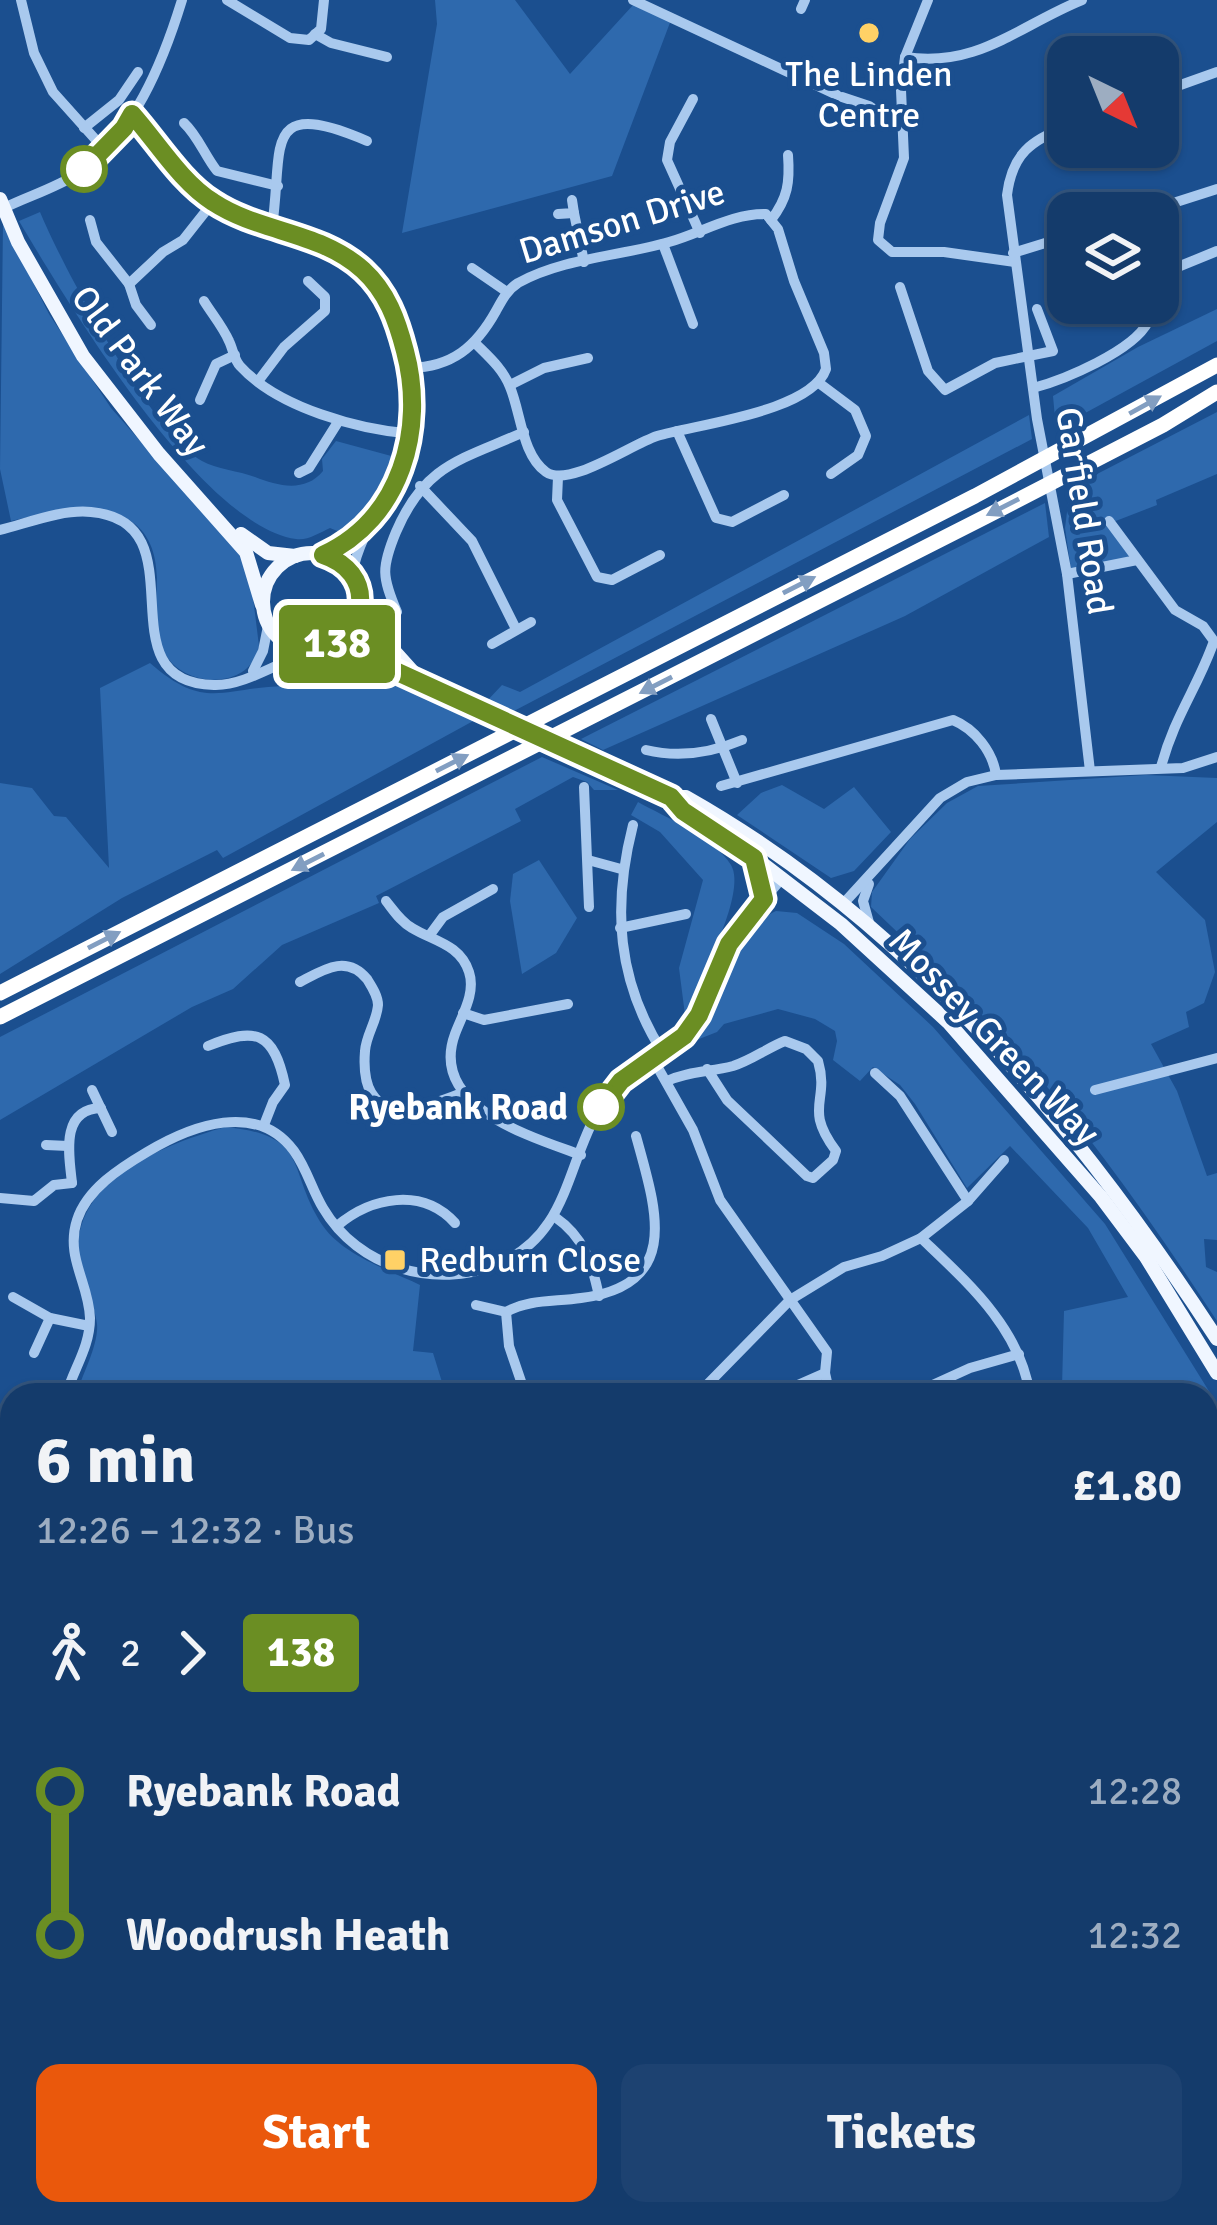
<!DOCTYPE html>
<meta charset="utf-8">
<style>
body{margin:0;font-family:Signika,sans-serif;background:#1d4271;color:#f1f3f6;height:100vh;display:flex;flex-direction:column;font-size:45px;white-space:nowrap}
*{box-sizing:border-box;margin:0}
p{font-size:39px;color:#9dadc1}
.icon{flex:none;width:66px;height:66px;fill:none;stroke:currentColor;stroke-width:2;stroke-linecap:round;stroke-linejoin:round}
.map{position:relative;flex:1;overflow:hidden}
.details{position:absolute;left:0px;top:1383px;width:1218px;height:843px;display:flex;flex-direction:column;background:#143b6b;border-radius:36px 36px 0 0;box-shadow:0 3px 9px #0004,0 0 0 3px #33557e}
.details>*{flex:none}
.badge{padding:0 24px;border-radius:9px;font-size:42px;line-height:78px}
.needle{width:78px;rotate:137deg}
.fabs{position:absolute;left:1047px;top:36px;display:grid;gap:24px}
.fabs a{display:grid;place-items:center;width:132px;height:132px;border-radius:24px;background:#143b6b;box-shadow:0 3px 9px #0004,0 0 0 3px #33557e;font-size:60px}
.map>.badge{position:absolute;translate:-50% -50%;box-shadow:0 0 0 6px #fff}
.legs{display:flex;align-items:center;gap:18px;height:132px;padding:0 36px;font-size:39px}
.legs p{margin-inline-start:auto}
.head{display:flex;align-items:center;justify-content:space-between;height:204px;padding:0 36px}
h1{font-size:66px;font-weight:800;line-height:90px}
.button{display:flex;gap:24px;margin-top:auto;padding:24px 36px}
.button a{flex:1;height:138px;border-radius:24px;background:#ea580c;color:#fff;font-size:48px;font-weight:800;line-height:138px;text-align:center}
.button a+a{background:#1d4271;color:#f1f3f6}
ul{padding:0 36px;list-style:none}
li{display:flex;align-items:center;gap:42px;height:144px;font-size:45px}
li i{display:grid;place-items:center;width:18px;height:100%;margin:0 15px;background:currentColor}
li i::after{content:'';width:30px;height:30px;margin:-15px;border:9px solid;border-radius:50%;background:#143b6b}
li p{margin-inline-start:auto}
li:first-child i{background:linear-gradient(#0000 50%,currentColor 0)}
li:last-child i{background:linear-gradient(currentColor 50%,#0000 0)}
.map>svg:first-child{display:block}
</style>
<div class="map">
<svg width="1217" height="2225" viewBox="0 0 1217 2225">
<rect width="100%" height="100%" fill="#1b4f8f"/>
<g fill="#2e69ad">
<polygon points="435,0 515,0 570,74 634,4 671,20 612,176 402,233 437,24"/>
<path d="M40 212C63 268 152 433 202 461 216 469 239 471 255 477 278 486 305 493 323 471L322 459 336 441 395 457 370 501 342 533 330 528C319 533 307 541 296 539 201 526 66 300 19 221Z"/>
<path d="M3 223 49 314 111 408 243 557 250 573 259 646C251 691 183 689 164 652 151 629 157 603 157 578 155 490 68 508 11 521L0 469Z"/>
<polygon points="1217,309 1217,341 1056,429 1053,396 1138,347"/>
<polygon points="1217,412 1217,474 1156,500 1157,505 1108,524 1129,555 1126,560 1071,569 1065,528 1070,488"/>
<polygon points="1029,415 1032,439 512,712 486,702 502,685 520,692"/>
<polygon points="1045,503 1049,537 905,616 603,750 581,739"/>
<path d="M150 663C205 711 221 688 284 686L293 673 323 665 353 667 475 720 223 858 217 850 122 898 0 974V783L32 788 54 816 66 817 109 868 100 688Z"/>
<polygon points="542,757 618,790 594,790 587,782 573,777 515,809 521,821 376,896 379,903 282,945 233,989 192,1007 0,1120 0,1037"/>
<path d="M1146 775 1217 778V822L1156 872 1205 920 1215 972 1204 1003 1186 1012 1189 1027 1151 1044 1177 1091 1207 1176 1217 1173V1240L1204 1239 1206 1267 1217 1272V1321C1152 1222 1083 1122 1002 1036 960 991 915 949 871 907L872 892 910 839 947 803 978 786Z"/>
<polygon points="782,785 824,809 854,787 891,832 854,871 831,878 737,815 761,793"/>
<path d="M638 802C665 817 715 838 731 865 748 894 697 984 685 1015L679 968 703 880 660 832 631 815Z"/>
<polygon points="539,860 577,918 556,953 522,974 510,901 513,874"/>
<path d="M776 911 797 913 844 944 933 1027 1105 1224 1217 1404V1576L1206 1590V1395H1075L1074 1387H1062L1064 1311 1128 1297 1088 1228 1010 1146 967 1188 915 1104 900 1085 873 1067 860 1081 833 1060 837 1041 835 1031 815 1019 778 1009 724 1024 717 1032 694 1041C713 1000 732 931 776 911Z"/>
<path d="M225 1127C312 1135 286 1171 323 1226 343 1255 389 1270 420 1285L413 1351 433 1353 446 1395H76C82 1375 99 1344 97 1324 94 1299 78 1276 78 1251 77 1177 167 1144 225 1127Z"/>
<polygon points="12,1418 12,1531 0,1530 0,1420"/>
<polygon points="0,1942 12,1944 12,2035 0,2039"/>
<polygon points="281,2214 395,2214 375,2225 295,2225"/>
</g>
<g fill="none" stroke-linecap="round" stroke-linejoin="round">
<g stroke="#a9c9ee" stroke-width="10">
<polyline points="21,0 34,53 53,92 104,149"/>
<polyline points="227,0 290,38 309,40 321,29 324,0"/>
<polyline points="633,0 837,95"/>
<polyline points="928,0 905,57 901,90 904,158 880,223 878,240 892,252 944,252 1015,262"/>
<polyline points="801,9 805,0"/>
<polyline points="315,34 331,43 387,57"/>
<path d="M905 57C978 68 1018 26 1082 0"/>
<polyline points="1158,93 1217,72"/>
<polyline points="842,97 869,106 903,129"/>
<polyline points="693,99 670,142 667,160 700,233"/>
<path d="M132 114C157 142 181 182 213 202 231 214 252 221 272 227 346 249 385 273 405 350 412 375 418 407 413 432 403 487 362 519 352 575"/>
<path d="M184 123C198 136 205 156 217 171L278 186"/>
<path d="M1068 126C1031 140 1012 154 1007 195L1037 419 1067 574 1090 771"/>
<polyline points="84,128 119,100 138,72"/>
<path d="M0 210C25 197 54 189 77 174 133 137 163 62 182 0"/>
<polyline points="574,213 584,262"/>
<polyline points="1142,213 1217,189"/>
<polyline points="558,214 574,213 572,200"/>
<polyline points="90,220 96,242 129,284 163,252 183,240 213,202"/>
<path d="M771 220C788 198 790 182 788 155"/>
<path d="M272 227C284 148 260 95 367 141"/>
<polyline points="663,244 693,324"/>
<polyline points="1013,253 1068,236"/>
<polyline points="472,268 507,292"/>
<polyline points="1158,275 1217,251"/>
<polyline points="129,284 136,305 151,325"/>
<polyline points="900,287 928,371 945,390 995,363 1053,351 1037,309"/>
<path d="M204 301C212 314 223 327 229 341 233 349 234 360 240 366 278 408 360 430 413 434"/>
<path d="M410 368C452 367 476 347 496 311 502 300 507 290 518 283 563 258 621 256 669 242 701 233 733 213 766 214L778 229 794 281 824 353 826 369C811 412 697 424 657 436 630 445 569 488 546 472 522 455 521 413 510 387 503 369 489 357 476 344"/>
<polyline points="259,380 284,347 325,311 325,297 308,281"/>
<polyline points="819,383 855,410 866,436 858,455 831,474"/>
<polyline points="510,385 544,368 588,358"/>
<path d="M1033 388C1064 380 1133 351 1148 322L1144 303"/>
<polyline points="200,400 216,364 235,355"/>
<polyline points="677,431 716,518 732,522 784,495"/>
<polyline points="299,473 309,468 338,422"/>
<polyline points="558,477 557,500 597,577 612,580 660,555"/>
<polyline points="420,486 472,541 516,629"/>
<path d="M1109 521 1175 610 1203 626 1214 641C1198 687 1174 717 1161 767"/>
<path d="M0 530C28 523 62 509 91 512 204 522 99 683 214 685 245 686 280 661 310 652"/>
<polyline points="323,555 363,529"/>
<polyline points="1067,574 1137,560"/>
<path d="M397 612C382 577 381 568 396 532 425 464 461 460 524 432"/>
<polyline points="492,644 531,622"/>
<polyline points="253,671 263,651 268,626"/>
<polyline points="711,719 737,783"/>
<path d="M646 750C679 758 711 753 742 740"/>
<path d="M721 786 953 720C975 729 993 752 996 775"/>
<polyline points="584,787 589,907"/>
<path d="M633 825C612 907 617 981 663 1053"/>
<polyline points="588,860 621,869"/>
<polyline points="756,861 764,899"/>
<polyline points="869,884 863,901 870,926"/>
<path d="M386 901C394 911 401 922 412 928 433 941 460 944 469 972 476 993 462 1015 455 1034 428 1107 532 1137 581 1155"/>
<polyline points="843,904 940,798 967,782 996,775 1183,768 1217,757"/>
<polyline points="620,928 686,914"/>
<polyline points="429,936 443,917 493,889"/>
<path d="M300 982C323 970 346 954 367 979 372 987 378 996 378 1005 377 1021 366 1035 365 1051 359 1126 413 1113 462 1093"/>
<polyline points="463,1013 484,1020 568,1004"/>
<path d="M208 1046C256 1026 274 1032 285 1085L273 1102 264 1125"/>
<polyline points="653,1059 693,1130 720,1200 827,1352 825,1373 775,1395"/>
<path d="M667 1081C689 1071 710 1072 733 1066 752 1060 767 1048 785 1041L806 1049 818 1061C830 1102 803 1107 836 1151L833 1160 813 1178 807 1176 727 1100 707 1069"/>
<polyline points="92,1090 112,1132"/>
<polyline points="1095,1090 1217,1058"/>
<polyline points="46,1145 68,1146"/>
<path d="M72 1183C69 1155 60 1109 101 1108"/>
<polyline points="0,1198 34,1201 54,1185 72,1183"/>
<polyline points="968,1201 1004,1160"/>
<path d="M555 1217C584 1237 592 1263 599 1296"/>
<path d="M337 1226C371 1197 422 1187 455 1223"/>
<path d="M921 1238C968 1283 1020 1328 1030 1395"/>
<polyline points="13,1297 50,1318 89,1326"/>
<polyline points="476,1305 506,1312"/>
<path d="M506 1312C529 1299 555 1302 581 1298 683 1285 656 1209 636 1136"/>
<polyline points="506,1312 509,1346 525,1393"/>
<polyline points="34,1353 50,1318"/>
<polyline points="825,1373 830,1395"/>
<polyline points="926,1388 970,1368 1019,1354"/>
<path d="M66 1395C74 1368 90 1347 90 1318 89 1283 65 1257 77 1220 87 1189 120 1168 147 1152 192 1125 257 1101 294 1151 307 1169 312 1190 323 1208 358 1268 436 1290 498 1264 568 1235 566 1166 599 1109 621 1073 661 1063 687 1031 709 1005 712 970 730 942 745 919 765 899 782 878"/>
<polyline points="697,1395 790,1300 844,1267 882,1256 921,1238 968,1201 900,1096 875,1073"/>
<polyline points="0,1612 12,1603"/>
<polyline points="1206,1648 1217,1638"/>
<polyline points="0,1705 12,1707"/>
<polyline points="1206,1775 1217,1795"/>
<polyline points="1206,1852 1217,1846"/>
<polyline points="1206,1976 1217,1968"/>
<polyline points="0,2099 12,2096"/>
<polyline points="1206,2143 1217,2133"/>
<polyline points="0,2147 12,2145"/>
<polyline points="108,2214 108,2225"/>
<polyline points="569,2214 574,2225"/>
<polyline points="724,2214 740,2225"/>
<polyline points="1178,2214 1189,2225"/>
<polyline points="919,2225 933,2214"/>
</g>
<g stroke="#f0f6ff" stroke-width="14">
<polyline points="0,199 18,242 83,356 159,454 246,552 262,605"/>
<polyline points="241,534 268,553 295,556"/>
<circle cx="312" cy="602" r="49"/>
<polyline points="362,604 377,632 413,672"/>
<path d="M324 650 358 654 671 797H686C911 924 1078 1126 1217 1339"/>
<polyline points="671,797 684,811 755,858 841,924 948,1022 1101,1197 1146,1257 1217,1373"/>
</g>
<g stroke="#fff" stroke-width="15">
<polyline points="0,993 975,496 1217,365"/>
<polyline points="0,1017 985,517 1163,425 1217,392"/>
</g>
</g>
<defs><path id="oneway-solid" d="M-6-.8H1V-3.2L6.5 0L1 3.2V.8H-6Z" transform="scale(3)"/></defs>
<g fill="#829ec1">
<use href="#oneway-solid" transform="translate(1145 405) rotate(-29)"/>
<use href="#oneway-solid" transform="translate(1003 507) rotate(153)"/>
<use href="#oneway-solid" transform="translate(799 585) rotate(-27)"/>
<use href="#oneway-solid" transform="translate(656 685) rotate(153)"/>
<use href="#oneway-solid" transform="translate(452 763) rotate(-27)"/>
<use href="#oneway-solid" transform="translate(308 862) rotate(153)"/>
<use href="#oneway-solid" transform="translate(104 940) rotate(-27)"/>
</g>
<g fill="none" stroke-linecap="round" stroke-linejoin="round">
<defs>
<path id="line-1" d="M84 169 124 128 132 114C157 142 181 182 213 202 260 233 320 231 363 270 387 292 397 320 405 351 426 429 401 519 323 555 375 572 370 629 324 650L358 654 671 797 683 811 754 858 764 899 729 944 699 1015 684 1036 621 1081 601 1107"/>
</defs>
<use href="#line-1" stroke="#fff" stroke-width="27"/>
<use href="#line-1" stroke="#6b8e23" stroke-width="18"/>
</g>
<g fill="#ffd166" stroke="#1b4f8f" stroke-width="4.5">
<circle cx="869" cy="33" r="12"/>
<rect x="383" y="1248" width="24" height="24" rx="6"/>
</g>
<g fill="#fff" stroke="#6b8e23" stroke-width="6">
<circle cx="84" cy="169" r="21"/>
<circle cx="601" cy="1107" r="21"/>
</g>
<g text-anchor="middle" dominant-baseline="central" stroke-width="10" stroke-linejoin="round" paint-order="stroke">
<g font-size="36" fill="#fff" stroke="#1b4f8f">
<text x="869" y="74">The Linden<tspan x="869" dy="41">Centre</tspan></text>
<text x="419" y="1260" text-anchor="start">Redburn Close</text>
</g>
<g font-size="36" fill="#fff" stroke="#1b4f8f">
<text transform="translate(622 222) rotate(-17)">Damson Drive</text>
<text transform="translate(140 371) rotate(53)">Old Park Way</text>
<text transform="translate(1084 511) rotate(81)">Garfield Road</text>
<text transform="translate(994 1037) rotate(46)">Mossey Green Way</text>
</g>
<g font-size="36" font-weight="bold" fill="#fff" stroke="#1b4f8f" text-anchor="end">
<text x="568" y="1107">Ryebank Road</text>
</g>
</g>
</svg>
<div class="fabs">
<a><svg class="needle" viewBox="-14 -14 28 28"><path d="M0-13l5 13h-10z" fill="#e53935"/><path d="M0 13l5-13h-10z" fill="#9dadc1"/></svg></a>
<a><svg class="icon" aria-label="layers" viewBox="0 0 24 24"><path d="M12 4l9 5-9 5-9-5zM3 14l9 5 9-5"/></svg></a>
</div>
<b class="badge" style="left:337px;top:644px;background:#6b8e23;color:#fff">138</b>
<section class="details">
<div class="head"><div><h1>6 min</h1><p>12:26 – 12:32 · Bus</p></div><b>£1.80</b></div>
<div class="legs"><svg class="icon" aria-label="walk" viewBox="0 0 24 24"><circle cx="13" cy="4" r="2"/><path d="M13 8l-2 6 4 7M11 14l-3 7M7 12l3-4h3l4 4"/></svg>2<svg class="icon" aria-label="forward" viewBox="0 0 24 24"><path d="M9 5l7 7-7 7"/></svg><b class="badge" style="background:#6b8e23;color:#fff">138</b></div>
<ul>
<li><i style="color:#6b8e23"></i><b>Ryebank Road</b><p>12:28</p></li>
<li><i style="color:#6b8e23"></i><b>Woodrush Heath</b><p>12:32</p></li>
</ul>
<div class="button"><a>Start</a><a>Tickets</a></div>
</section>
</div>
